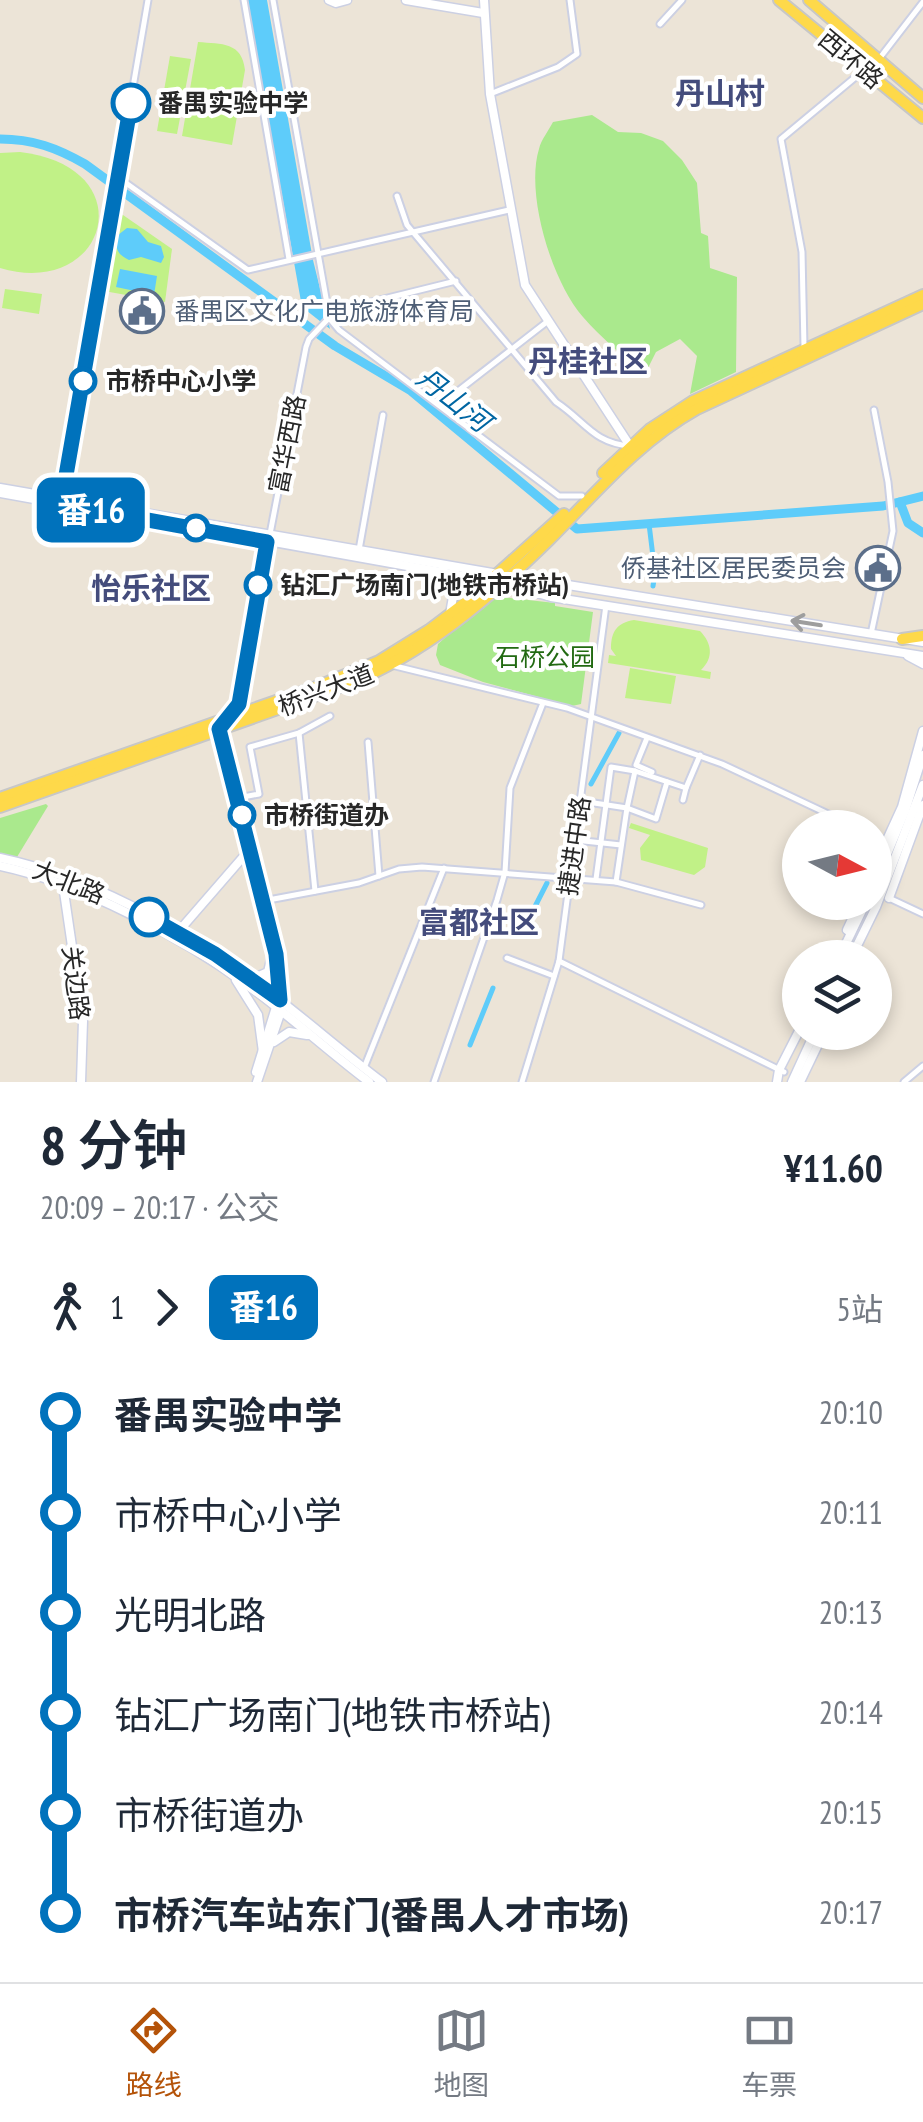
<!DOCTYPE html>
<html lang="zh">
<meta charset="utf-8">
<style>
body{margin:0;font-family:"PT Sans Narrow","Noto Sans SC",sans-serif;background:#f2f2f3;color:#1f2937;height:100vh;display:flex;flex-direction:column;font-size:38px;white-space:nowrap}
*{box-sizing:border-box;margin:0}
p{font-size:32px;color:#747a83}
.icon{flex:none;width:55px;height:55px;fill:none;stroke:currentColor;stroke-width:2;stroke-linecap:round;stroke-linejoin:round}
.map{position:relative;height:1082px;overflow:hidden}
.panel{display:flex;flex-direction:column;background:#fff;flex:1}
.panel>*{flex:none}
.badge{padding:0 20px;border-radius:15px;font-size:35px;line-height:65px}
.needle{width:65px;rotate:97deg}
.controls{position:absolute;left:782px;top:810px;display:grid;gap:20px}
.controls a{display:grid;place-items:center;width:110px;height:110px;border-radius:50%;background:#fff;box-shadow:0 5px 15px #0003;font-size:50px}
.map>.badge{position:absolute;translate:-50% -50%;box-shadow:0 0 0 5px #fff}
.legs{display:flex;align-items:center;gap:15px;height:110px;padding:0 40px;font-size:32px}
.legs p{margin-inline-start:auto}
.summary{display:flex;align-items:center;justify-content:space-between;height:170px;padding:0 40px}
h1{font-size:55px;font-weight:600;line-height:75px}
ul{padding:0 40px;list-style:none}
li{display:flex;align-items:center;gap:35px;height:100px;font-size:38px}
li i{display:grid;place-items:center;width:15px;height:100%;margin:0 12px;background:currentColor}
li i::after{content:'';width:25px;height:25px;margin:-12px;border:8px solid;border-radius:50%;background:#fff}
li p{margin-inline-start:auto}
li:first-child i{background:linear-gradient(#0000 50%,currentColor 0)}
li:last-child i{background:linear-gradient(currentColor 50%,#0000 0)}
.dock{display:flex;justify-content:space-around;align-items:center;height:140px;border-top:2px solid #e0e1e3;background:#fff;font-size:28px;color:#747a83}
.dock a{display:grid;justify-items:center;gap:5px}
.dock .on{color:#b45309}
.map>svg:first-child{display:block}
</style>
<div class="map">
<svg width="923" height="1082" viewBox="0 0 923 1082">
<rect width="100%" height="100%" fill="#ece4d7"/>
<g fill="#aae98d">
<path d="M592 115 618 132 641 133 663 141 682 160 697 183 701 233 708 236 710 268 737 277 736 372 690 394 697 356 680 339 656 352 644 376C624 356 601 338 583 317 552 282 525 194 539 149 541 140 549 130 553 122Z"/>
<polygon points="492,596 555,603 555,606 593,612 581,704 572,706 483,682 440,665 436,655 438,644"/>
<polygon points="46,804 48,806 17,857 0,854 0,818"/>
</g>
<g fill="#c1f187">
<path d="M198 42C222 44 242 42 245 70L232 145 182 136Z"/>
<polygon points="170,56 191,59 177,134 157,131"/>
<path d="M20 152C146 167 107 300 0 268V153Z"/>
<polygon points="123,215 172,249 165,302 104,291 117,217"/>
<polygon points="5,289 42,294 39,314 2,308"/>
<path d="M634 620 700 631C712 643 714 658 701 670L711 672 710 679 608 663 609 655 616 656 611 649C611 631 617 623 634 620Z"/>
<polygon points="630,668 676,676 671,704 625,698"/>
<polygon points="631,823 708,848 705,867 694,875 641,860 640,848 650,835 629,828"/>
</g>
<g fill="#5eccfa">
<polygon points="247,0 267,0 313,260 330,329 302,307"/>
<path d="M127 228 137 229 148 242 161 246 164 257 161 263 141 257 129 260C116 254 115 247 118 235Z"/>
<polygon points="120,269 157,276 154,295 116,287"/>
</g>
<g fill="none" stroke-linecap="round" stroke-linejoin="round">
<g stroke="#5eccfa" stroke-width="5">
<polyline points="649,524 655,573 653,586"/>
<polyline points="591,784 619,733"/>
<polyline points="524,928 547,883"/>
<polyline points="470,1045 493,988"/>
</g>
<g stroke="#5eccfa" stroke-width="9">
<path d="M0 139C33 139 57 148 85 164L335 346 411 391 577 529 883 506 923 496"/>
<polyline points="900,502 908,523 923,533"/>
</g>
<defs>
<g id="street">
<polyline points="244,0 289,259"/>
<polyline points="273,0 329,315"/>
<polyline points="660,24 682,0"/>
<polyline points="879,59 923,2"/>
<polyline points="490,94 558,67 577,54 570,0"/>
<polyline points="119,178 248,270 509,210"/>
<path d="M397 196 407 225 556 402C585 421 593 443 630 446"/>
<polyline points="456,281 339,310 332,312 329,318 339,330 559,496 582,496"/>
<polyline points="804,347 802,252 781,139 864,70"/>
<polyline points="440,405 548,321"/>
<polyline points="62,500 148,0"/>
<polyline points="270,534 306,347 309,339 329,318"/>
<polyline points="359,550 383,415"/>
<polyline points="871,634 893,531 888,482 874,410"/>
<polyline points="391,665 567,708 722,764 858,828"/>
<polyline points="299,733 315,891"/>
<polyline points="647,738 636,765 652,772"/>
<polyline points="368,742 379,876"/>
<polyline points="238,798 259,794 250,747 299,733 330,716"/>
<polyline points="683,800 686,788"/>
<polyline points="581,801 627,808 635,771 686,788 700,755"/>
<polyline points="575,840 621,845"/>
<polyline points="596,879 611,767 635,771"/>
<polyline points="616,882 627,808 656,819 667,782"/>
<polyline points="889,898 923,914"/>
<polyline points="263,901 359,883 399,869 422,867 616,882 701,905"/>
<polyline points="507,958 554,976"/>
<polyline points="559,961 784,1072"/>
<polyline points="364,1068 444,868"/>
<polyline points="434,1082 497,900 505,872 510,788 543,703"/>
<polyline points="522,1082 559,961 606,605"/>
<polyline points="904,1082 923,1066"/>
</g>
<g id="secondary">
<polyline points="329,0 336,3 347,0"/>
<polyline points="406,0 483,13"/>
<polyline points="484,0 490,94 525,285 630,446"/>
<polyline points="0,488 498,574"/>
<polyline points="0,493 502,583 551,597 923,656"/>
<polyline points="443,572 454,591 450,614"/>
<polyline points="512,576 923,642"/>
<polyline points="908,656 923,664"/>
<polyline points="231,717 239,704 267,542"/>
<polyline points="221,727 221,740 263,901 280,981 281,1011 257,1082"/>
<path d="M0 858C85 876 179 926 249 977 295 1010 337 1048 382 1082"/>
<path d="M0 866C81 883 182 937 249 986 290 1016 328 1051 369 1082"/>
<polyline points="875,866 902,807 923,731"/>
<polyline points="875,883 905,811 923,755"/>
<polyline points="63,885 83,1021 81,1082"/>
<polyline points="889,898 923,805"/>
<polyline points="847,930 860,902"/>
<polyline points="178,932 250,849"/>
<polyline points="839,958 866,902"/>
<polyline points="851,958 876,907 923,785"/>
<polyline points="252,979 268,972 273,951"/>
<polyline points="236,980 258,1015 263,1052"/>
<polyline points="274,1042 289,1032 307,1035"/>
<polyline points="256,1072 277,1004"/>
<polyline points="777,1082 779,1070 800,1029"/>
<polyline points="792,1082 815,1032"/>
<polyline points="800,1082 824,1032"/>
</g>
<g id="primary">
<polyline points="779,0 923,118"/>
<polyline points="809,0 923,98"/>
<polyline points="603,473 650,429 693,401 923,295"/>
<polyline points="902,639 923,636"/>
<polyline points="0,798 316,687 379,661 429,630 466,602 564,514"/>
<path d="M0 807 346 685C424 654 490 598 549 540 597 492 638 442 697 409L923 304"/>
</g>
</defs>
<use href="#street" stroke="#ccd0e3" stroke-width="9"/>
<use href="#secondary" stroke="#ccd0e3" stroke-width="11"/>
<use href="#primary" stroke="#c7c7c7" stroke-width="14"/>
<use href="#street" stroke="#fff" stroke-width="5"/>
<use href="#secondary" stroke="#fff" stroke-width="8"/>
<use href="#primary" stroke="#fed94a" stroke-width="10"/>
</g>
<defs><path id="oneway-shaft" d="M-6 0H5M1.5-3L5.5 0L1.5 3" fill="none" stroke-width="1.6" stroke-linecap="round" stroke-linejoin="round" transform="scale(2.5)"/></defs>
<use stroke="#9e9e9e" href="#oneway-shaft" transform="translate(806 623) rotate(-171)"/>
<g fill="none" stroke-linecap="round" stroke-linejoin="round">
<defs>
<polyline id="line-1" points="131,103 61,504 267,542 239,704 219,729 276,954 280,1000 215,954 149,917"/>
</defs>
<use href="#line-1" stroke="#fff" stroke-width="22"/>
<use href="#line-1" stroke="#0072bc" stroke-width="15"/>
</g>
<defs>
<symbol id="civic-ring" viewBox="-11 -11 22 22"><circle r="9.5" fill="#fff" stroke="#5c6f8a" stroke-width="1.5"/><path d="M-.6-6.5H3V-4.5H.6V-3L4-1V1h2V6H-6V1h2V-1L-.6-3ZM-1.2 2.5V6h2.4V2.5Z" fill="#5c6f8a"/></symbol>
</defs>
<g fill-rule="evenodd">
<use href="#civic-ring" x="117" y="286" width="50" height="50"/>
<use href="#civic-ring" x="853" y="543" width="50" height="50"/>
</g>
<g fill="#fff" stroke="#0072bc" stroke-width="5">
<circle cx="131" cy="103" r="18"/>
<circle cx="83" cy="381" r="12"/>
<circle cx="196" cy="528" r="12"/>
<circle cx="258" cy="585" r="12"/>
<circle cx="242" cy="815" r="12"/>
<circle cx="149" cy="917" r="18"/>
</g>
<g text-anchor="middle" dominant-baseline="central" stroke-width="8" stroke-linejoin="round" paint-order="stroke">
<g font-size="25" fill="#272727" stroke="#fff">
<text transform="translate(851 59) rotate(40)">西环路</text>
<text transform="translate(287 444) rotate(-79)">富华西路</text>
<text transform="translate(326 690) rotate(-21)">桥兴大道</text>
<text transform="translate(574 846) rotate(-82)">捷进中路</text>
<text transform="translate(69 882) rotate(22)">大北路</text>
<text transform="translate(76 983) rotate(83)">关边路</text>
</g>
<g font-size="25" font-weight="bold" fill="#272727" stroke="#fff" text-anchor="start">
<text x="158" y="103">番禺实验中学</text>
<text x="106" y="381">市桥中心小学</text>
<text x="280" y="585">钻汇广场南门(地铁市桥站)</text>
<text x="264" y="815">市桥街道办</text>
</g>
<g font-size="25" fill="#4e5e75" stroke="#fff" text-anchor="start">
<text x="174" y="311">番禺区文化广电旅游体育局</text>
<text x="846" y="568" text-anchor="end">侨基社区居民委员会</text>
</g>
<g font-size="25" fill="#226a12" stroke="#fff">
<text x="545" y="657">石桥公园</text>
</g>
<g font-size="28" font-style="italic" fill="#0066a2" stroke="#fff">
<text transform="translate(454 399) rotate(38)">丹山河</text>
</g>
<g font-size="30" font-weight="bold" fill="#444c7c" stroke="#fff">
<text x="720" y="92">丹山村</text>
<text x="588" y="360">丹桂社区</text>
<text x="151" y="587">怡乐社区</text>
<text x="479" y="921">富都社区</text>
</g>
</g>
</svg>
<div class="controls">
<a><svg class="needle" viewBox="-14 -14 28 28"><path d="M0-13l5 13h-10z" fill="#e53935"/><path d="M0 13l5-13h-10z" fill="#747a83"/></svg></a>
<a><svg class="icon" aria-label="layers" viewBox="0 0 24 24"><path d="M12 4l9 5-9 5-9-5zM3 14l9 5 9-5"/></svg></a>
</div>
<b class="badge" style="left:91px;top:510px;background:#0072bc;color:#fff">番16</b>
</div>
<section class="panel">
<div class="summary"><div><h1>8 分钟</h1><p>20:09 – 20:17 · 公交</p></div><b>¥11.60</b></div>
<div class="legs"><svg class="icon" aria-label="walk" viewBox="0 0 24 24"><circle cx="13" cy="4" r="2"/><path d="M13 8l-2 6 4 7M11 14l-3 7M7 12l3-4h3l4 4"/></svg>1<svg class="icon" aria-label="forward" viewBox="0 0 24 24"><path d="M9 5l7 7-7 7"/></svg><b class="badge" style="background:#0072bc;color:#fff">番16</b><p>5站</p></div>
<ul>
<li><i style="color:#0072bc"></i><b>番禺实验中学</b><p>20:10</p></li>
<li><i style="color:#0072bc"></i><span>市桥中心小学</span><p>20:11</p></li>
<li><i style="color:#0072bc"></i><span>光明北路</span><p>20:13</p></li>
<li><i style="color:#0072bc"></i><span>钻汇广场南门(地铁市桥站)</span><p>20:14</p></li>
<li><i style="color:#0072bc"></i><span>市桥街道办</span><p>20:15</p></li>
<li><i style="color:#0072bc"></i><b>市桥汽车站东门(番禺人才市场)</b><p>20:17</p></li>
</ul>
</section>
<nav class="dock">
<a class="on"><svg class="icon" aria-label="directions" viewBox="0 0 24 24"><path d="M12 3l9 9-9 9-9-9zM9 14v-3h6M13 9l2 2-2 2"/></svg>路线</a>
<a><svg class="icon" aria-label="map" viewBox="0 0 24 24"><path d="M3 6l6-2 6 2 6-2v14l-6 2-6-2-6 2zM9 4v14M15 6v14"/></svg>地图</a>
<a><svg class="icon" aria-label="tickets" viewBox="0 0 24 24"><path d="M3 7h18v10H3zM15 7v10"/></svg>车票</a>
</nav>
